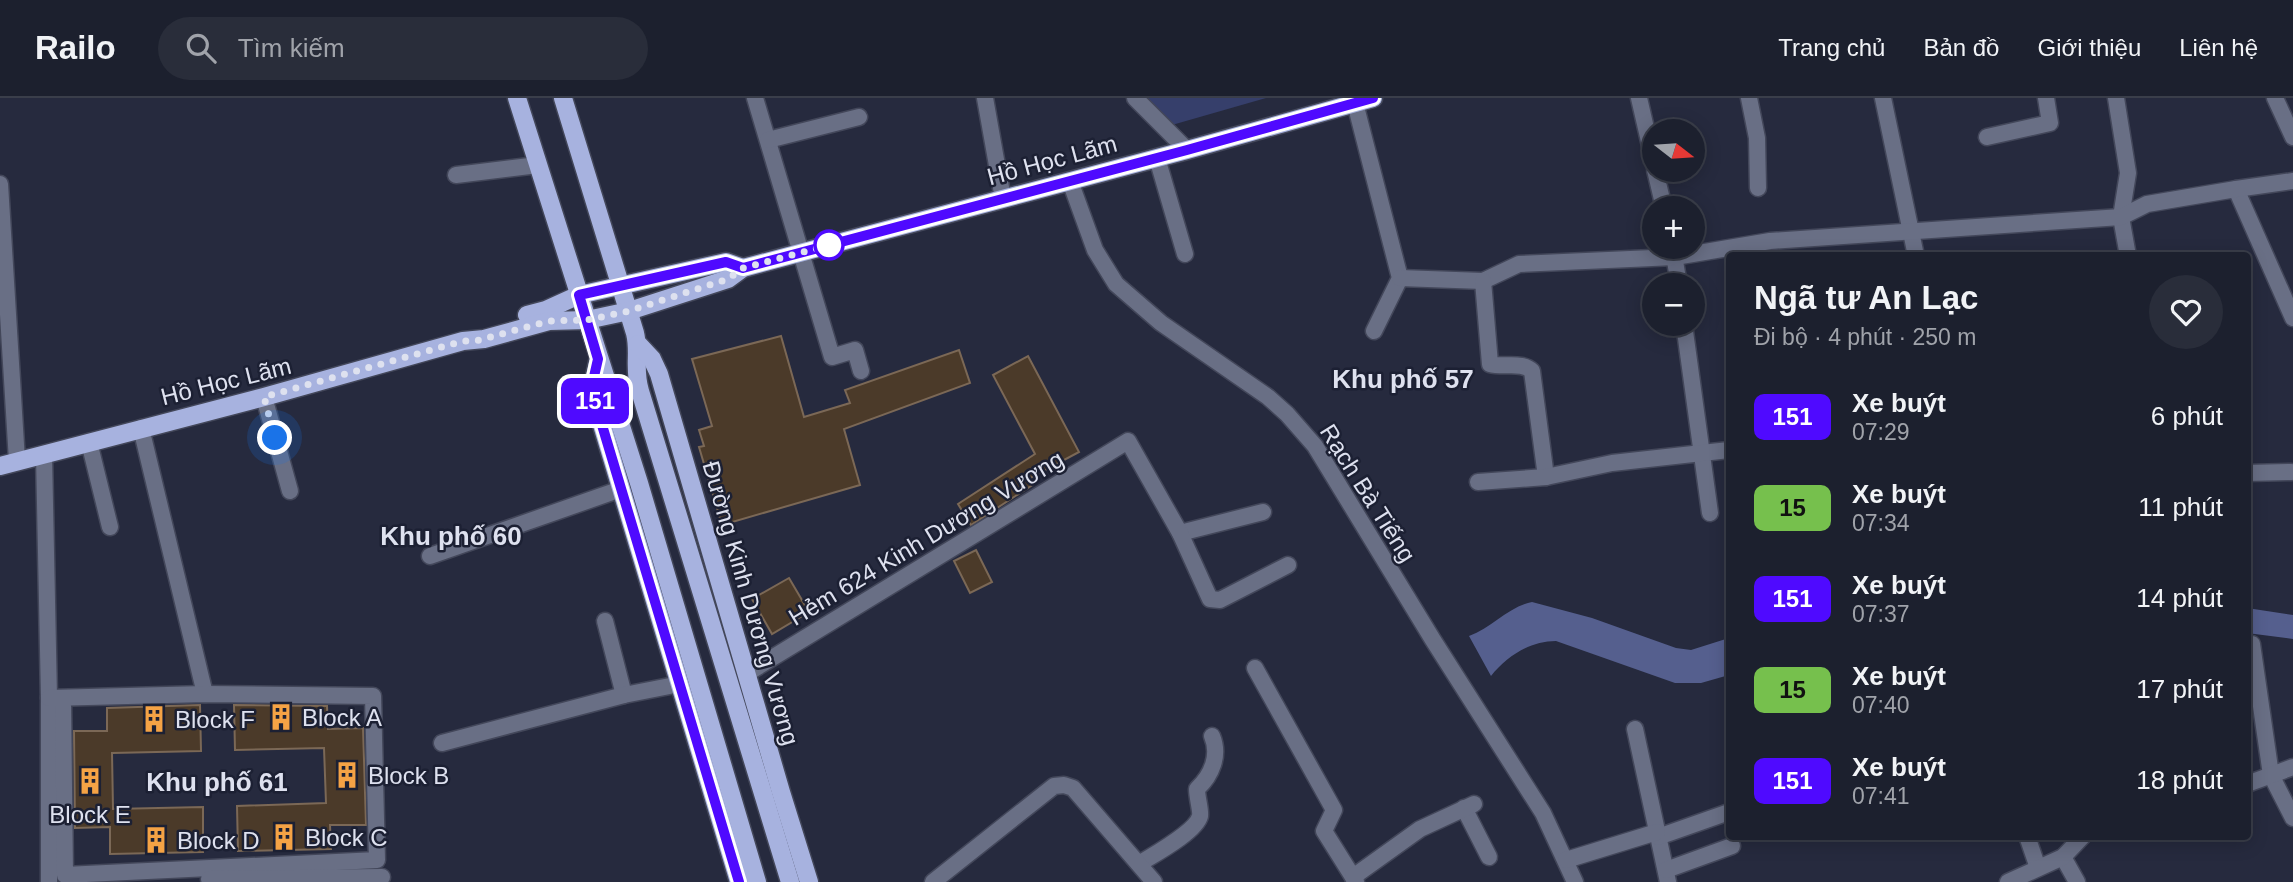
<!DOCTYPE html>
<html lang="vi">
<meta charset="utf-8">
<style>
body{margin:0;font-family:Helvetica,sans-serif;background:#292d3a;color:#f1f3f6;height:100vh;display:flex;flex-direction:column;font-size:26px;white-space:nowrap}
*{box-sizing:border-box;margin:0}
p{font-size:23px;color:#a0a3aa}
.icon{flex:none;width:38px;height:38px;fill:none;stroke:currentColor;stroke-width:2;stroke-linecap:round;stroke-linejoin:round}
.map{position:relative;flex:1;overflow:hidden}
.panel{position:absolute;left:1726px;top:154px;width:525px;height:588px;display:flex;flex-direction:column;background:#1c202e;border-radius:7px;box-shadow:0 4px 18px #0003,0 0 0 2px #3a3e4a}
.panel>*{flex:none}
.badge{padding:0 14px;border-radius:10px;font-size:24px;line-height:46px}
.needle{width:46px;rotate:107deg}
.buttons{position:absolute;left:1642px;top:21px;display:grid;gap:14px}
.buttons a{display:grid;place-items:center;width:63px;height:63px;border-radius:50%;background:#1c202e;box-shadow:0 4px 18px #0003,0 0 0 2px #3a3e4a;font-size:35px}
.you{position:absolute;width:35px;height:35px;margin:-18px;border:5px solid #fff;border-radius:50%;background:#1a73e8;box-shadow:0 0 0 10px #1a73e833}
.map>.badge{position:absolute;translate:-50% -50%;box-shadow:0 0 0 4px #fff}
.round{display:grid;place-items:center;flex:none;width:74px;height:74px;border-radius:37px;background:#292d3a}
.overview{display:flex;align-items:center;justify-content:space-between;height:119px;padding:0 28px}
h1{font-size:33px;font-weight:600;line-height:52px}
ul{padding:0;list-style:none}
li{display:flex;align-items:center;gap:21px;height:91px;padding:0 28px}
li div{flex:1}
li b{display:block;font-size:26px}
li em{font-style:normal}
li .badge{min-width:77px;font-weight:700;text-align:center}
header{display:flex;align-items:center;gap:42px;box-sizing:border-box;height:98px;padding:0 35px;background:#1c202e;border-bottom:2px solid #3a3e4a}
header strong{font-size:33px}
nav{display:flex;gap:38px;margin-inline-start:auto;font-size:24px}
.search{width:490px;height:63px;background:#292d3a;display:flex;align-items:center;gap:18px;box-sizing:border-box;padding:0 24px;border-radius:38px;color:#a0a3aa;font-size:26px}
.map>svg:first-child{display:block}
</style>
<header>
<strong>Railo</strong>
<div class="search"><svg class="icon" aria-label="search" viewBox="0 0 24 24"><circle cx="10" cy="10" r="6"/><path d="M15 15l6 6"/></svg>Tìm kiếm</div>
<nav><a>Trang chủ</a><a>Bản đồ</a><a>Giới thiệu</a><a>Liên hệ</a></nav>
</header>
<div class="map">
<svg width="2293" height="784" viewBox="0 0 2293 784">
<rect width="100%" height="100%" fill="#262a3e"/>
<polygon fill="#363f6b" points="1146,0 1266,0 1165,29"/>
<g fill="#555f8e">
<path d="M1532 504 1592 520 1676 550 1691 552 1729 540V577L1701 585H1675L1556 543C1530 543 1507 558 1491 578L1469 538C1492 530 1508 509 1532 504Z"/>
<polygon points="2247,510 2293,517 2293,541 2247,535"/>
</g>
<g fill="#4b3a29" stroke="#7b6856" stroke-width="2">
<polygon points="781,238 804,319 850,305 845,292 959,252 970,285 844,331 860,387 722,427 699,349 704,348 699,332 712,328 692,261"/>
<polygon points="1028,258 1079,354 1030,380 1034,386 971,427 958,406 1035,356 993,277"/>
<polygon points="976,452 992,484 970,495 954,463"/>
<polygon points="789,480 809,514 772,536 752,501"/>
<polygon points="200,607 201,653 112,655 113,711 203,709 203,754 110,756 110,729 75,730 74,633 107,633 107,610"/>
<polygon points="234,607 327,608 328,631 363,630 366,727 330,727 331,751 238,753 237,708 326,705 324,650 235,652"/>
</g>
<g fill="none" stroke-linecap="round" stroke-linejoin="round">
<defs>
<g id="minor">
<polyline points="755,0 832,259 855,252 861,273"/>
<polyline points="985,0 1003,101"/>
<polyline points="1135,0 1187,52"/>
<polyline points="1639,0 1654,65"/>
<polyline points="1749,0 1757,40 1758,90"/>
<polyline points="1883,0 1916,158"/>
<polyline points="2116,0 2128,75 2121,119 2128,158"/>
<polyline points="2275,0 2293,39"/>
<polyline points="1355,5 1400,180 1374,233"/>
<polyline points="1987,39 2050,25 2046,0"/>
<polyline points="768,42 859,19"/>
<polyline points="1157,60 1185,156"/>
<polyline points="1655,72 1664,110"/>
<polyline points="456,77 538,67"/>
<polyline points="1070,83 1095,152 1116,186 1161,225 1268,299 1287,316 1315,348 1433,542 1543,715 1575,784"/>
<polyline points="0,86 17,363"/>
<polyline points="2236,91 2293,220"/>
<polyline points="1673,151 1679,187"/>
<polyline points="1400,180 1483,183 1519,166 1675,159 1770,143 2121,119 2147,106 2236,91 2293,83"/>
<path d="M1483 183 1490 266C1504 270 1522 263 1532 273L1546 379"/>
<polyline points="1684,226 1710,415"/>
<polyline points="264,299 290,393"/>
<polyline points="141,330 205,596"/>
<polyline points="89,344 110,429"/>
<polyline points="44,357 49,600 49,784"/>
<polyline points="2247,375 2291,374"/>
<polyline points="1478,384 1546,379 1612,365 1729,352"/>
<polyline points="1180,435 1263,414"/>
<polyline points="430,458 621,391"/>
<polyline points="605,523 624,597"/>
<polyline points="2252,546 2271,677 2293,720"/>
<polyline points="1255,570 1334,712 1324,733 1356,784"/>
<polyline points="746,576 1128,343 1180,435 1210,501 1220,502 1288,467"/>
<polyline points="49,600 205,596 373,598 377,762 65,777 63,602"/>
<polyline points="1635,631 1668,784"/>
<polyline points="442,645 624,597 680,586"/>
<polyline points="2247,686 2293,669"/>
<polyline points="1464,710 1489,759"/>
<polyline points="2027,738 2038,770"/>
<polyline points="1658,739 1729,714"/>
<polyline points="2063,759 2077,784"/>
<polyline points="1566,762 1657,734"/>
<path d="M1139 766C1153 757 1196 734 1200 718 1201 712 1197 700 1197 691 1212 677 1220 657 1212 638"/>
<polyline points="1666,772 1732,748"/>
<polyline points="1353,779 1420,731 1474,706"/>
<polyline points="209,781 382,779"/>
<polyline points="933,784 1054,688 1064,687 1073,690 1154,784"/>
<polyline points="2008,784 2063,759 2083,738"/>
</g>
<g id="major">
<polyline points="517,0 639,385 757,784"/>
<path d="M563 0 635 235C640 255 633 270 640 293L790 784"/>
<polyline points="527,217 546,212 579,197 726,164 743,170"/>
<polyline points="638,246 652,261 659,276 781,694 809,784"/>
<polyline points="598,264 594,283 596,307 739,784"/>
<polyline points="0,368 264,299 463,243 484,241 549,223 587,222 629,213 728,181 743,170 1187,52 1373,0"/>
</g>
</defs>
<use href="#minor" stroke="#43475a" stroke-width="19"/>
<use href="#major" stroke="#43475a" stroke-width="21"/>
<use href="#minor" stroke="#696f85" stroke-width="16"/>
<use href="#major" stroke="#a7b2df" stroke-width="18"/>
</g>
<g fill="none" stroke-linecap="round" stroke-linejoin="round">
<defs>
<polyline id="line" points="739,784 596,307 593,283 598,261 579,197 726,164 743,170 1187,52 1373,0"/>
</defs>
<use href="#line" stroke="#fff" stroke-width="16"/>
<use href="#line" stroke="#4f0aff" stroke-width="10"/>
<polyline stroke="#dee1ef" stroke-width="7" stroke-dasharray="0 12.6" points="275,340 264,299 463,243 476,243 549,223 587,222 629,213 728,181 743,170 829,147"/>
</g>
<defs>
<symbol id="building-bare" viewBox="-9 -9 18 18"><path d="M-4-6H4V6H1V3H-1V6H-4ZM-2.5-4.3h1.7v1.8h-1.7ZM.8-4.3h1.7v1.8H.8ZM-2.5-1h1.7V.8h-1.7ZM.8-1h1.7V.8H.8Z" fill="#f5a345" stroke="#1c2033" stroke-width="2.5" paint-order="stroke"/></symbol>
</defs>
<g fill-rule="evenodd">
<use href="#building-bare" x="262" y="600" width="38" height="38"/>
<use href="#building-bare" x="135" y="602" width="38" height="38"/>
<use href="#building-bare" x="328" y="658" width="38" height="38"/>
<use href="#building-bare" x="71" y="664" width="38" height="38"/>
<use href="#building-bare" x="265" y="720" width="38" height="38"/>
<use href="#building-bare" x="137" y="723" width="38" height="38"/>
</g>
<circle fill="#fff" stroke="#4f0aff" stroke-width="3.5" cx="829" cy="147" r="14"/>
<g text-anchor="middle" dominant-baseline="central" stroke-width="5" stroke-linejoin="round" paint-order="stroke">
<g font-size="24" fill="#dee1ef" stroke="#1c2033">
<text transform="translate(1052 62) rotate(-15)">Hồ Học Lãm</text>
<text transform="translate(226 283) rotate(-14)">Hồ Học Lãm</text>
<text transform="translate(1368 395) rotate(58)">Rạch Bà Tiếng</text>
<text transform="translate(926 440) rotate(-31)">Hẻm 624 Kinh Dương Vương</text>
<text transform="translate(751 505) rotate(74)">Đường Kinh Dương Vương</text>
</g>
<g font-size="24" fill="#dee1ef" stroke="#1c2033" text-anchor="start">
<text x="302" y="619">Block A</text>
<text x="175" y="621">Block F</text>
<text x="368" y="677">Block B</text>
<text x="90" y="716" text-anchor="middle">Block E</text>
<text x="305" y="739">Block C</text>
<text x="177" y="742">Block D</text>
</g>
<g font-size="26" font-weight="bold" fill="#dee1ef" stroke="#1c2033">
<text x="1403" y="281">Khu phố 57</text>
<text x="451" y="438">Khu phố 60</text>
<text x="217" y="684">Khu phố 61</text>
</g>
</g>
</svg>
<div class="buttons">
<a><svg class="needle" viewBox="-14 -14 28 28"><path d="M0-13l5 13h-10z" fill="#e53935"/><path d="M0 13l5-13h-10z" fill="#a0a3aa"/></svg></a>
<a>+</a>
<a>−</a>
</div>
<div class="you" style="left:275px;top:340px"></div>
<b class="badge" style="left:595px;top:303px;background:#4f0aff;color:#fff">151</b>
<section class="panel">
<div class="overview"><div><h1>Ngã tư An Lạc</h1><p>Đi bộ · 4 phút · 250 m</p></div><a class="round"><svg class="icon" aria-label="heart" viewBox="0 0 24 24"><path d="M12 20l-8-8c-3-5 5-10 8-4 3-6 11-1 8 4z"/></svg></a></div>
<ul>
<li><span class="badge" style="background:#4f0aff;color:#fff">151</span><div><b>Xe buýt</b><p>07:29</p></div><em>6 phút</em></li>
<li><span class="badge" style="background:#76c04d;color:#111">15</span><div><b>Xe buýt</b><p>07:34</p></div><em>11 phút</em></li>
<li><span class="badge" style="background:#4f0aff;color:#fff">151</span><div><b>Xe buýt</b><p>07:37</p></div><em>14 phút</em></li>
<li><span class="badge" style="background:#76c04d;color:#111">15</span><div><b>Xe buýt</b><p>07:40</p></div><em>17 phút</em></li>
<li><span class="badge" style="background:#4f0aff;color:#fff">151</span><div><b>Xe buýt</b><p>07:41</p></div><em>18 phút</em></li>
</ul>
</section>
</div>
